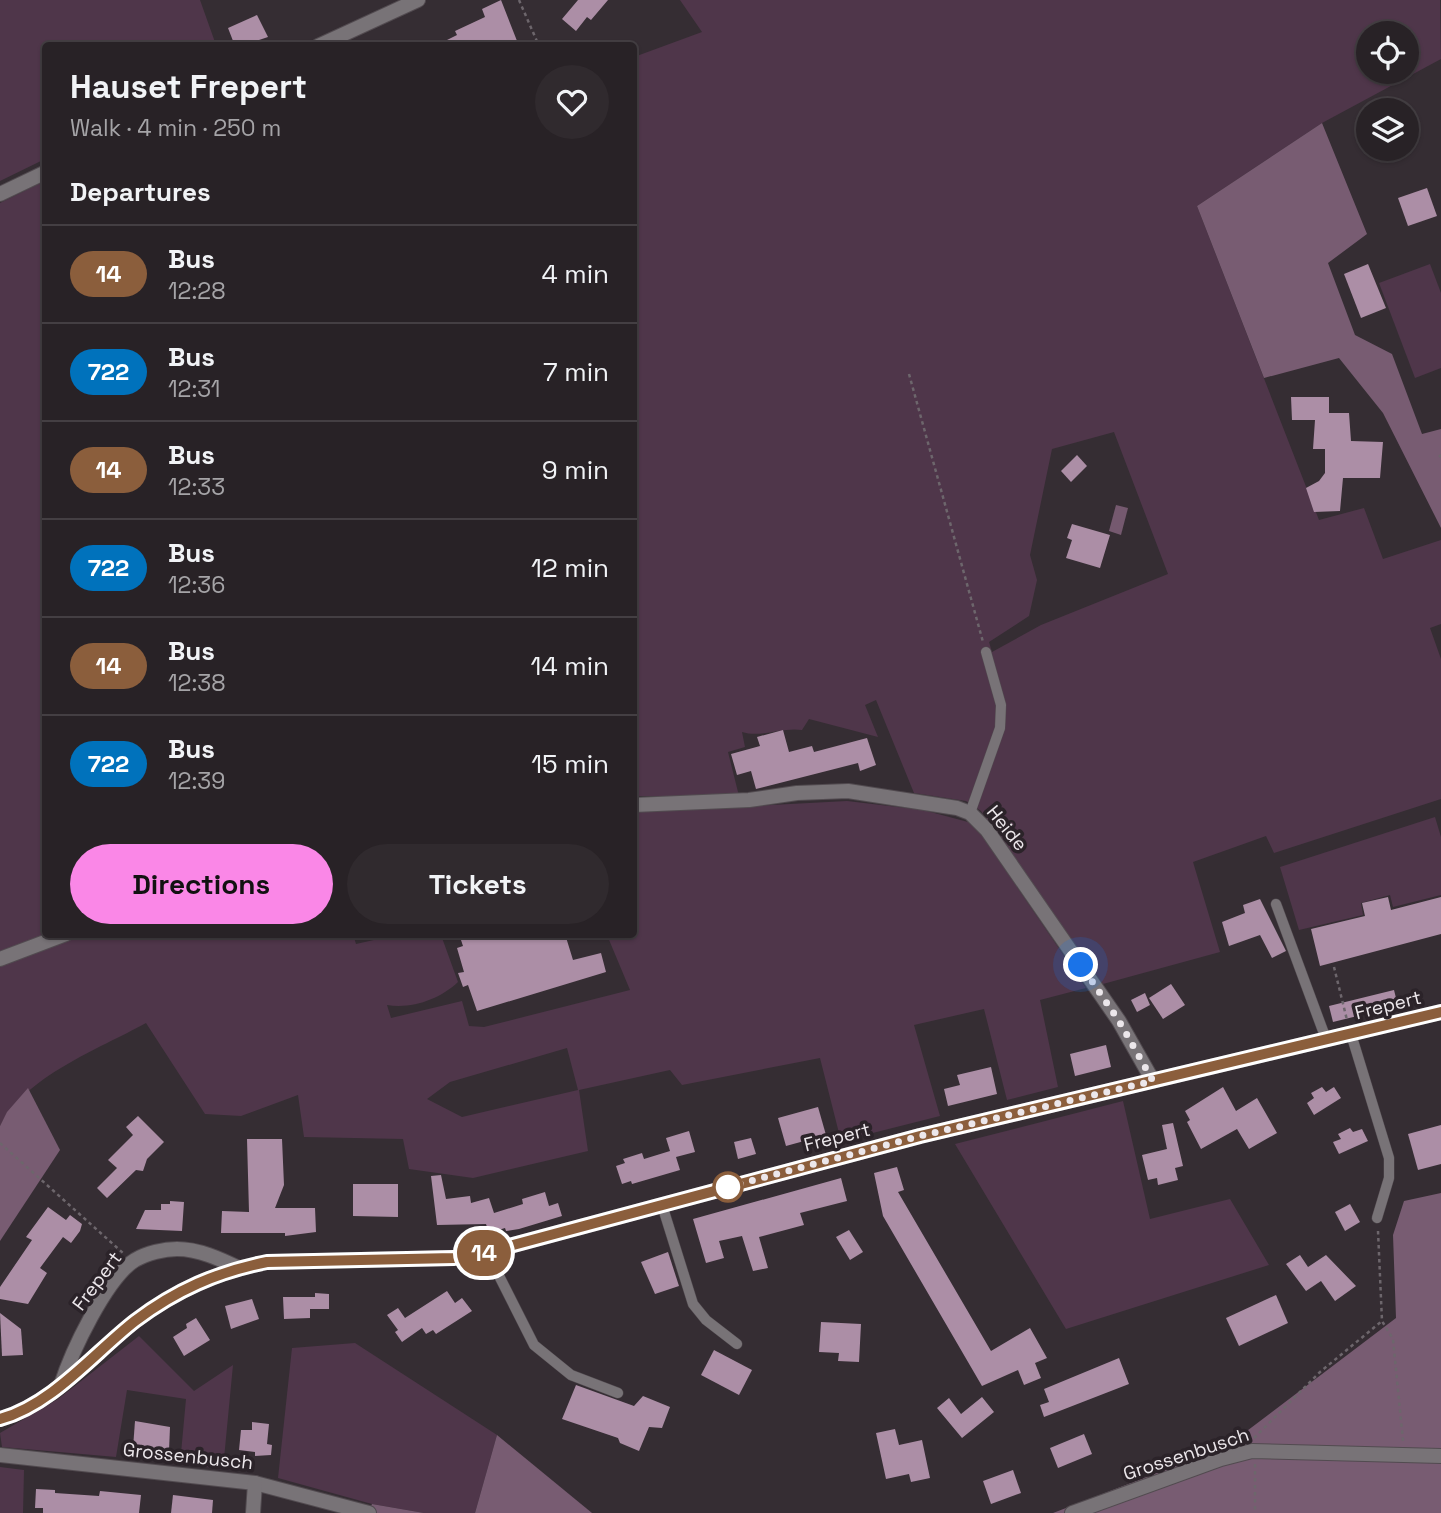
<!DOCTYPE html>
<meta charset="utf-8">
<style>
body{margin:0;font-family:"Space Grotesk",sans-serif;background:#302a2e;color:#f1f3f6;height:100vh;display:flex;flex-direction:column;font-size:26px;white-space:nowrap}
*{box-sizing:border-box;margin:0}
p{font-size:23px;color:#a5a4a7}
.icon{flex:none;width:38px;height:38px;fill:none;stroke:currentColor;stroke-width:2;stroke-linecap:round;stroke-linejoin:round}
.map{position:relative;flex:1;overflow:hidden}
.sheet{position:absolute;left:42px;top:42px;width:595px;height:896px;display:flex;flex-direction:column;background:#282226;border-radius:7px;box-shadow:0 2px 5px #0004,0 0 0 2px #443f43}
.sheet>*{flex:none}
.badge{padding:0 14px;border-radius:23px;font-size:24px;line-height:46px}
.tools{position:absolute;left:1356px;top:21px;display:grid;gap:14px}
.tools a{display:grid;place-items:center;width:63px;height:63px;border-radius:50%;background:#282226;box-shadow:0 2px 5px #0004,0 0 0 2px #443f43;font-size:35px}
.you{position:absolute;width:35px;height:35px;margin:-18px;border:5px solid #fff;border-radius:50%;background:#1a73e8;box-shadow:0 0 0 10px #1a73e833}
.map>.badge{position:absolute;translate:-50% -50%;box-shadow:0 0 0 4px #fff}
h2{padding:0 28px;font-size:26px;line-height:63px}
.round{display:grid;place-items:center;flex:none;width:74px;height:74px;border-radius:37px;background:#302a2e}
.headline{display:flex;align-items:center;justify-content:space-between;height:119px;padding:0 28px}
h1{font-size:33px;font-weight:700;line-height:52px}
.cta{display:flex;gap:14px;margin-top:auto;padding:14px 28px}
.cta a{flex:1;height:80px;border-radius:42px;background:#fa87e7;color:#111;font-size:28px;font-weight:700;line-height:80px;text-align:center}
.cta a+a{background:#302a2e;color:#f1f3f6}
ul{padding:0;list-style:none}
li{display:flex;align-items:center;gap:21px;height:98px;padding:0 28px;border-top:2px solid #443f43}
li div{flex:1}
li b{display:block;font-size:26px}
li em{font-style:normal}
li .badge{min-width:77px;font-weight:700;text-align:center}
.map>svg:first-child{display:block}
</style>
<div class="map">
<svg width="1441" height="1513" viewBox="0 0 1441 1513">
<rect width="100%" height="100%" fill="#352d33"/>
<g fill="#4f364a" fill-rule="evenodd">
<polygon points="0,0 200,0 216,45 46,46 45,159 0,181"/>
<path d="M680 0H1440L1441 59 1322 123 1197 206 1319 520 1364 508 1383 559 1441 540V624L1430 628 1441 659V799L1274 853 1266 836 1193 862 1220 952 1103 984 981 811 966 801 914 793 876 700 865 705 878 737 809 719 802 730C782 727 761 738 742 732L745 747 728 752 739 796H634V57L702 32ZM1368 33H1407V72H1368ZM1114 432 1168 574 1041 625 992 652 989 642 1029 616 1037 580 1030 555 1052 449Z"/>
<path d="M45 181 46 934H353L356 944 396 935H441L458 982C440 999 413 1009 387 1005L391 1018 462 1001 469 1026 484 1027 630 990 607 935 634 934V812L847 801 923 810 968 822 982 836 1086 988 1040 1000 1058 1087 1007 1100 984 1009 914 1025 940 1116 841 1141 820 1058 682 1085 670 1070 579 1090 588 1151 473 1178 409 1169 403 1139 304 1137 298 1095 241 1116 205 1114 146 1023C97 1050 26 1076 0 1126V203ZM567 1048 578 1090 462 1117 427 1099 450 1082Z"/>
<polygon points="1430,264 1441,293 1441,368 1415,378 1379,283"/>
<polygon points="1435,817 1441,837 1441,895 1393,907 1390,895 1361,903 1363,915 1299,930 1280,867"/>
<polygon points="1123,1101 1150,1219 1230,1199 1269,1265 1066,1329 955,1144"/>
<polygon points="139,1336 194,1391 233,1365 223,1469 180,1464 186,1399 127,1390 116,1457 2,1447 0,1433 58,1399"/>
<polygon points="355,1343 497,1435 475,1513 424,1513 372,1504 278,1478 292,1348"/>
<polygon points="0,1467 24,1470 23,1513 0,1513"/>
</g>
<g fill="#785c72">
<polygon points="1322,123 1367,234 1328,263 1355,335 1392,354 1422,434 1441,429 1441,528 1383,413 1339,358 1264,378 1197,206"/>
<polygon points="28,1088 60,1150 0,1241 0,1126 7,1112"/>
<polygon points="1441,1193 1441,1513 1053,1513 1227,1446 1396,1318 1393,1235 1404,1201"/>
<polygon points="497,1435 592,1513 475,1513"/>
<polygon points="372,1504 424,1513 368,1513"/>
</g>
<polygon fill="#75596f" points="1116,505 1128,508 1121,535 1109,531"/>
<g fill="#ac8ea6">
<polygon points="501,0 519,46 435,46 457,35 455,31 485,17 482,9"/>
<polygon points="578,0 608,0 591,20 587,17 576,31 562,19"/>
<polygon points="257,15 268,37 259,40 262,46 235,46 228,28"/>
<polygon points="1427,188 1437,216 1408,226 1398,198"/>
<polygon points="1368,264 1386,308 1361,318 1344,274"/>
<polygon points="1291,397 1329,397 1329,413 1349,413 1351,441 1383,442 1380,478 1343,478 1340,511 1314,512 1306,488 1319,481 1325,473 1325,449 1313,449 1315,420 1292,420"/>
<polygon points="1077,455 1087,466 1071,482 1061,471"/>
<polygon points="1072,524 1110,535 1100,568 1066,558 1072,540 1067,538"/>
<polygon points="783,730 789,752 812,746 814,752 867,738 876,765 860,771 858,763 756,789 751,771 737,775 731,754 760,746 757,737"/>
<polygon points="1388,897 1391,910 1441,897 1441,934 1320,966 1311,929 1365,916 1362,903"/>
<polygon points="1260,899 1286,951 1272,958 1260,935 1229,946 1222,922 1245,913 1243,905"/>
<polygon points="459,934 565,934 573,960 601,953 606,972 477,1011 468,985 463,987 458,973 464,972 457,948 463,946"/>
<polygon points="1171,984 1185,1005 1163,1019 1149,998"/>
<polygon points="1394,990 1398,1006 1333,1022 1329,1006"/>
<polygon points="1145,993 1150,1005 1137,1012 1131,1000"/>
<polygon points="1106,1045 1111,1067 1075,1076 1070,1054"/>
<polygon points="991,1067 997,1094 948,1106 944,1089 960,1085 957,1075"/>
<polygon points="1223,1087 1236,1111 1257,1098 1277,1133 1249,1149 1237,1129 1201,1149 1187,1122 1190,1120 1185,1111"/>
<polygon points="1322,1087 1326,1092 1334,1087 1341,1098 1314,1115 1307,1103 1314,1098 1311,1093"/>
<polygon points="818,1107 826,1135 786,1146 778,1118"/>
<polygon points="138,1116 164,1142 147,1159 143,1171 136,1170 107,1198 97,1188 117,1168 108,1160 133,1135 126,1127"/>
<polygon points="1173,1123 1183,1166 1175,1168 1178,1180 1158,1185 1157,1178 1148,1180 1142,1155 1167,1149 1162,1125"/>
<polygon points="1441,1125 1441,1164 1418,1170 1408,1134"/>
<polygon points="1350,1128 1353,1132 1362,1129 1368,1141 1339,1154 1333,1142 1341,1139 1338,1134"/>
<polygon points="689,1131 695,1152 676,1157 680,1170 632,1184 631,1181 622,1184 616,1166 625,1163 623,1159 642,1153 644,1159 670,1151 666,1138"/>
<polygon points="751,1138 756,1154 738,1159 734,1142"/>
<polygon points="247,1139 282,1139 284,1185 275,1208 315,1208 316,1232 285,1236 285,1233 221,1233 222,1211 249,1212"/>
<polygon points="897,1167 904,1190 898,1192 991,1351 1030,1328 1047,1358 1035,1363 1041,1378 1024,1385 1018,1370 982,1386 883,1216 874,1173"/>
<polygon points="441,1175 446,1199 470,1196 471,1203 489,1198 494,1213 523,1204 522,1199 545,1192 549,1206 558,1203 562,1216 519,1229 506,1231 505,1228 489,1233 486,1224 437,1225 431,1176"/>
<polygon points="841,1178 847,1201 800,1213 804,1225 759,1237 768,1268 753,1271 742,1236 719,1241 724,1258 706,1263 693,1219"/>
<polygon points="353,1184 398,1184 398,1217 353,1216"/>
<polygon points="170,1201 184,1202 182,1231 136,1229 145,1210 161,1210 161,1204 170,1204"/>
<polygon points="1350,1204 1360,1222 1345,1231 1335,1212"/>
<polygon points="48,1207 66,1220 70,1215 82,1224 80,1231 71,1243 63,1237 40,1268 47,1273 28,1304 0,1299 0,1287 32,1240 26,1237"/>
<polygon points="849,1230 863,1252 850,1260 836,1237"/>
<polygon points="668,1252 679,1286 655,1294 641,1262"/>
<polygon points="1300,1255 1308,1267 1326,1255 1356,1286 1335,1301 1321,1281 1306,1291 1286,1264"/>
<polygon points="447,1291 455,1303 462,1298 472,1311 436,1334 433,1330 426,1334 422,1328 402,1342 395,1332 398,1330 387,1315 398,1308 405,1318"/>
<polygon points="315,1293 329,1294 329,1309 310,1309 310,1318 284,1319 283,1297 315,1297"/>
<polygon points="1276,1295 1288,1323 1239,1346 1226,1318"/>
<polygon points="252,1299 259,1319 231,1329 225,1306"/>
<polygon points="0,1313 21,1329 23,1355 2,1356"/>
<polygon points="196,1318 210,1340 184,1356 173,1337 187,1328 186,1324"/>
<polygon points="821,1322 861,1324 859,1362 838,1361 839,1353 819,1352"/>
<polygon points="714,1350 752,1370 739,1395 701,1375"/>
<polygon points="1119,1358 1129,1384 1044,1417 1040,1405 1049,1402 1044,1389"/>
<polygon points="576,1385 634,1406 643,1396 670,1407 662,1428 649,1427 639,1451 620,1443 618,1438 562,1419"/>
<polygon points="982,1397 994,1412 962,1438 937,1408 949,1398 961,1414"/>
<polygon points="135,1421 170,1427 169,1451 133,1448"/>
<polygon points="252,1422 269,1424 267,1444 272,1445 271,1455 255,1456 255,1452 239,1450 241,1430 252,1430"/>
<polygon points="895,1429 899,1445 922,1440 930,1478 911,1482 909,1474 886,1479 876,1433"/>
<polygon points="1084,1434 1092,1454 1058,1468 1050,1448"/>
<polygon points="1013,1470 1021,1493 991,1504 983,1481"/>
<polygon points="36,1489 55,1490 55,1493 99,1496 100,1491 141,1495 139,1513 43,1513 43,1508 35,1508"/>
<polygon points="173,1495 213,1500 212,1513 171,1513"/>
</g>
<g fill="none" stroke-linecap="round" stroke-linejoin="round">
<defs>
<g id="service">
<polyline points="970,813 1000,728 1001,705 986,652"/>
<polyline points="1276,904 1326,1039"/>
<polyline points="1351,1034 1389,1158 1389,1178 1377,1218"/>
<polyline points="662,1205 693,1304 706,1320 737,1344"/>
<polyline points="487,1252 534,1345 571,1375 618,1393"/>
</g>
<g id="minor">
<polyline points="318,46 418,0"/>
<polyline points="0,194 46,172"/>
<polyline points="634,805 749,800 797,793 848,791 957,808 970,813 987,830 1119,1021 1153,1081"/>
<polyline points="0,959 66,934"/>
<path d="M61 1385C71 1353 106 1278 135 1260 147 1253 164 1249 177 1249 199 1249 220 1259 239 1268"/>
<polyline points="0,1455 255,1483 369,1513"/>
<polyline points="253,1513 255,1483"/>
<polyline points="1072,1513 1221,1459 1252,1451 1441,1456"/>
</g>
<path id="tertiary" d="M0 1419C52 1405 94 1353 135 1321 176 1290 217 1272 267 1262L454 1258 487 1252 920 1136 1441 1012"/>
</defs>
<use href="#service" stroke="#524b50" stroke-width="11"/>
<use href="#minor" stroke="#524b50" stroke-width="16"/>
<use href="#tertiary" stroke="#524b50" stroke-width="16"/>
<g stroke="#6d666c" stroke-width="2.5" stroke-dasharray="3.5 3.5" stroke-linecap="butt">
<polyline points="519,0 539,46"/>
<polyline points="909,374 983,642"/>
<polyline points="1439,457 1441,455"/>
<polyline points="1334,967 1347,1020"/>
<polyline points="0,1143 123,1253"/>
<polyline points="1378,1231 1382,1321 1393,1339 1403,1441"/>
<polyline points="1254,1438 1320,1372 1382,1321"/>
<polyline points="1255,1464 1255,1513"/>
</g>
<use href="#service" stroke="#787377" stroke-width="10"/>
<use href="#minor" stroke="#787377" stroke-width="14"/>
<use href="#tertiary" stroke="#787377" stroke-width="14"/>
</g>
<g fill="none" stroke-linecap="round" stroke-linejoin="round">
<defs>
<path id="line" d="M0 1419C52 1405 94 1353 135 1321 176 1290 217 1272 267 1262L454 1258 487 1252 920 1136 1441 1012"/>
</defs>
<use href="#line" stroke="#fff" stroke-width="16"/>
<use href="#line" stroke="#8b5e3c" stroke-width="10"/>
<polyline stroke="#ece7eb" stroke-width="7" stroke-dasharray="0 12.6" points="728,1187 920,1136 1153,1081 1119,1021 1081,965"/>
</g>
<circle fill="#fff" stroke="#8b5e3c" stroke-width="3.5" cx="728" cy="1187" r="14"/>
<g text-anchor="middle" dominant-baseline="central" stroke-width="7" stroke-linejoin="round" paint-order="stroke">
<g font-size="19" fill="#ece7eb" stroke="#2b2329">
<text transform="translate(1007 828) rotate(51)">Heide</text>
<text transform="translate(1388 1005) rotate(-14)">Frepert</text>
<text transform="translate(837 1137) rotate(-14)">Frepert</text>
<text transform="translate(97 1281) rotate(-53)">Frepert</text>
<text transform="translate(1186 1454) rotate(-18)">Grossenbusch</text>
<text transform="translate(188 1456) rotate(6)">Grossenbusch</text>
</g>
</g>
</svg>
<div class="tools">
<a><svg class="icon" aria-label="locate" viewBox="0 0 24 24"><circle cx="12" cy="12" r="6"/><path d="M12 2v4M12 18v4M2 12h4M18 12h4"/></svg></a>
<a><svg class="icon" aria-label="layers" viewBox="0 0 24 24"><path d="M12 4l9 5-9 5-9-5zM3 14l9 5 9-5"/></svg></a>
</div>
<div class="you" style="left:1081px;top:965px"></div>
<b class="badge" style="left:484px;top:1253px;background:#8b5e3c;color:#fff">14</b>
<section class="sheet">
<div class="headline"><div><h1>Hauset Frepert</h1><p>Walk · 4 min · 250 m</p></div><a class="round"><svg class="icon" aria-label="heart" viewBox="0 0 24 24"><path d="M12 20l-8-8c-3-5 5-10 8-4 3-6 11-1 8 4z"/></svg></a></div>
<h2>Departures</h2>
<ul>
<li><span class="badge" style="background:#8b5e3c;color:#fff">14</span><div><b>Bus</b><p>12:28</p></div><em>4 min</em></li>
<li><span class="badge" style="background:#0072bc;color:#fff">722</span><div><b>Bus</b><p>12:31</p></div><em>7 min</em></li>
<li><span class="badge" style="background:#8b5e3c;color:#fff">14</span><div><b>Bus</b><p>12:33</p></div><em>9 min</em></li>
<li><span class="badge" style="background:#0072bc;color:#fff">722</span><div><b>Bus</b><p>12:36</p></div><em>12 min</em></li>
<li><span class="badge" style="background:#8b5e3c;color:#fff">14</span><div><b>Bus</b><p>12:38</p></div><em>14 min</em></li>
<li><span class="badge" style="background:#0072bc;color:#fff">722</span><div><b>Bus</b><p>12:39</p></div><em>15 min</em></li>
</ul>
<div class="cta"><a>Directions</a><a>Tickets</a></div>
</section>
</div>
